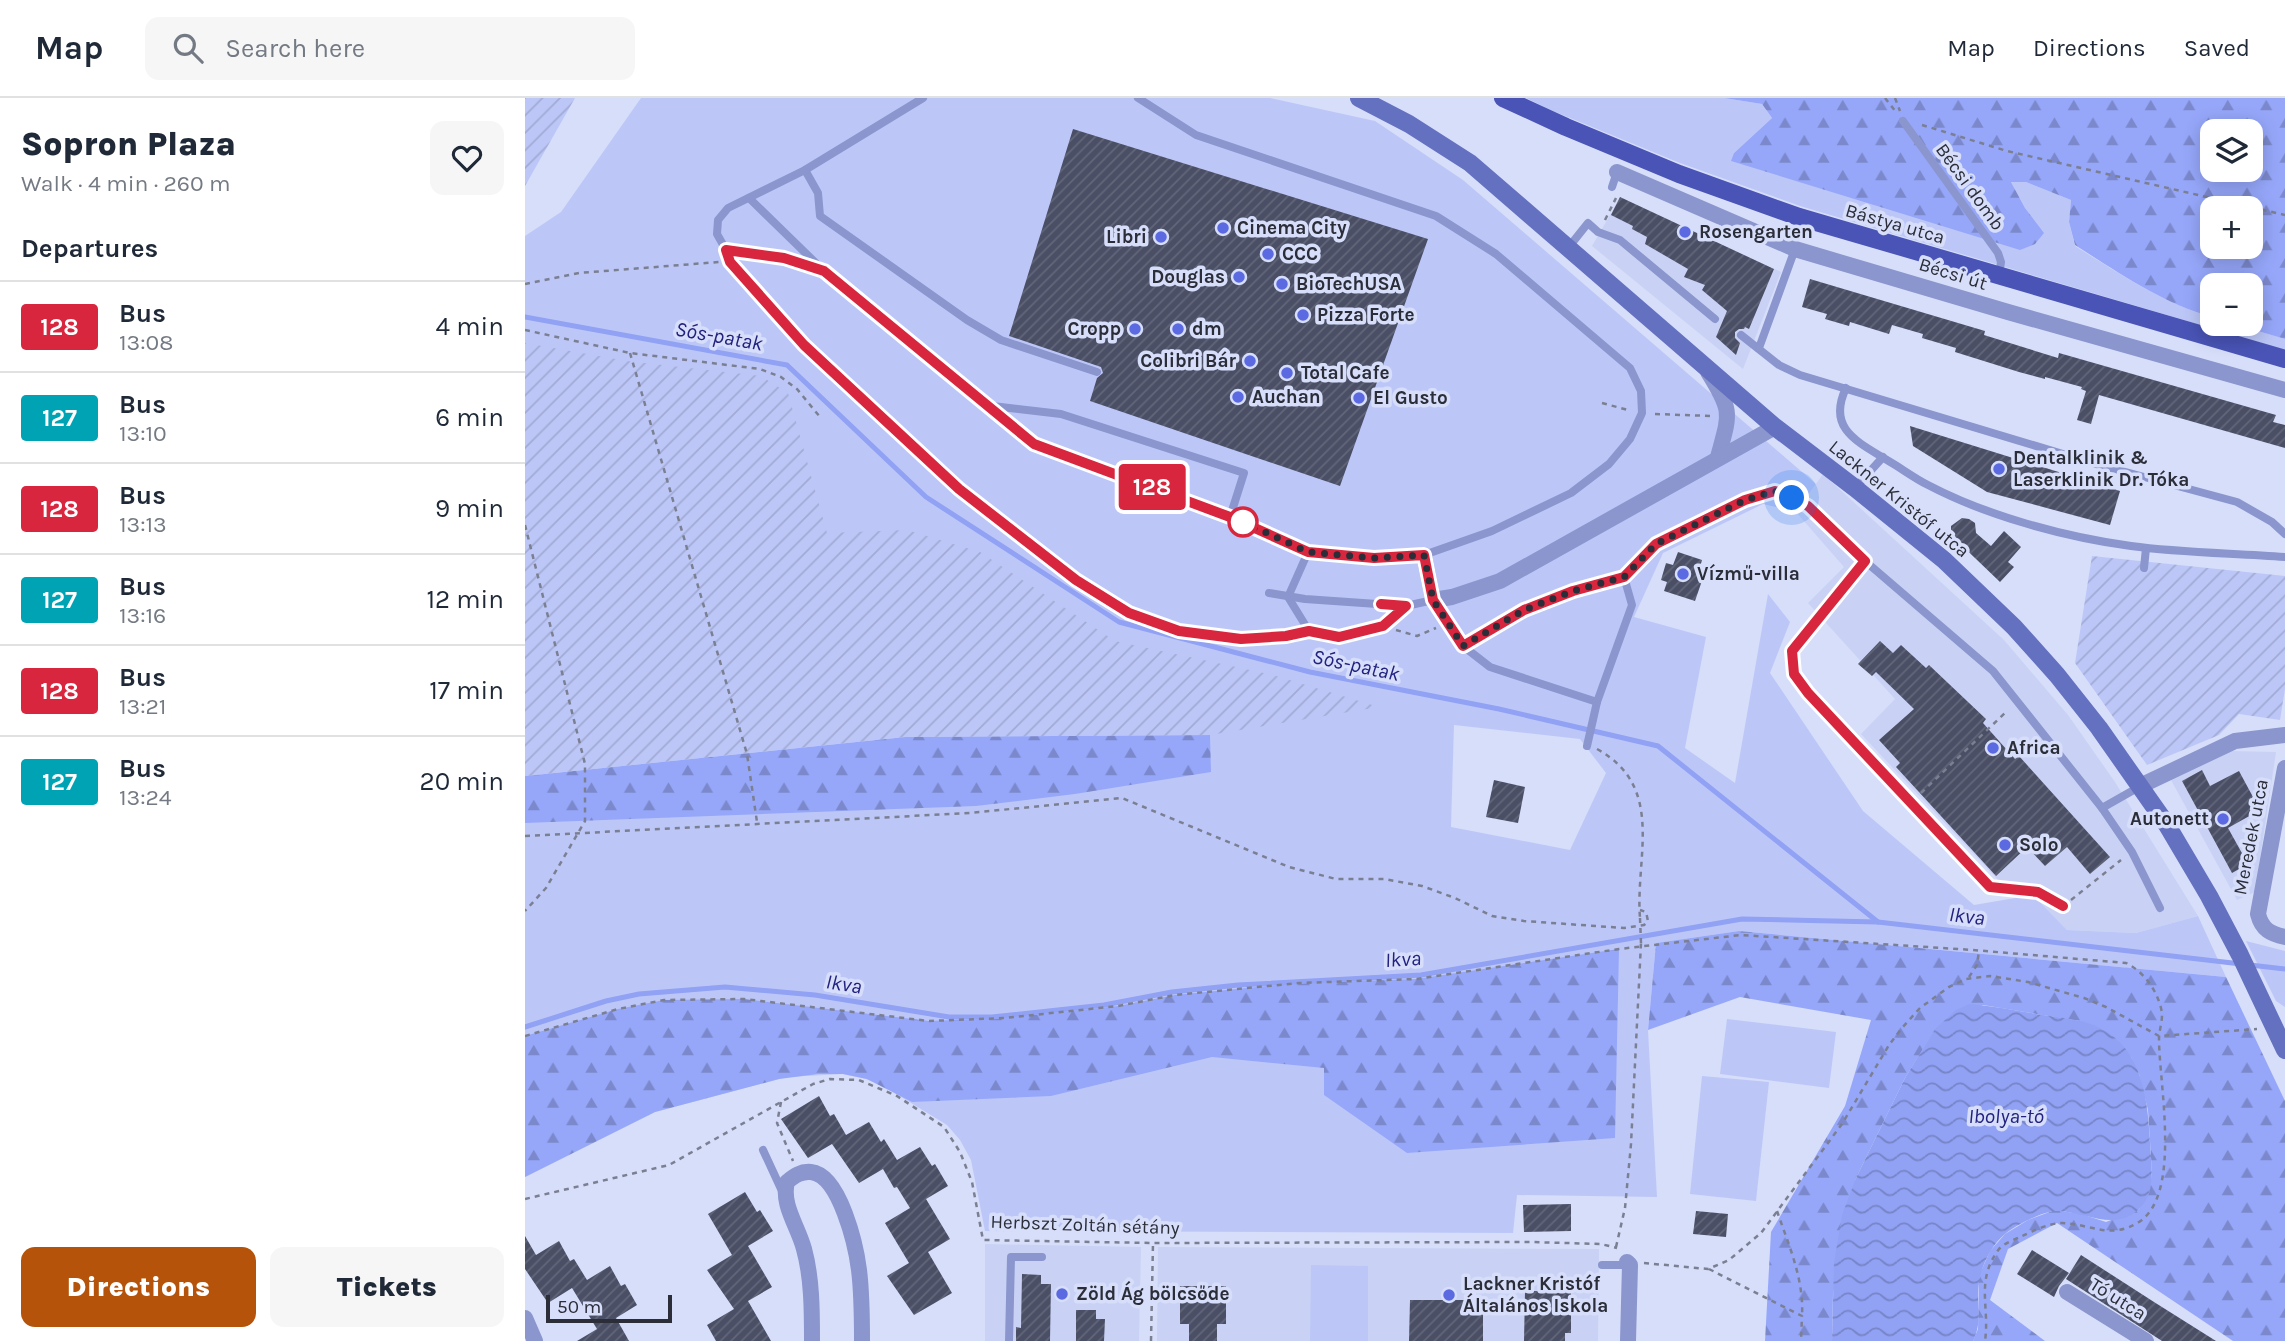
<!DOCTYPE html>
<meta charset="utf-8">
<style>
body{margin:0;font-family:Karla,sans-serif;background:#f6f6f7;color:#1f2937;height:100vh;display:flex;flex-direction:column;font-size:26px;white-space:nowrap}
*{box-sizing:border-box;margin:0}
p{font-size:23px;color:#747a83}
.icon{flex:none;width:38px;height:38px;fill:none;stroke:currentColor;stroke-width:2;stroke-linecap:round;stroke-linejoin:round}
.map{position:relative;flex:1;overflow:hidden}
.details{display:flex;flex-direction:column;background:#fff;width:525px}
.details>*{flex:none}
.badge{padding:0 14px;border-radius:5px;font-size:24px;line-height:46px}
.buttons{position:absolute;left:1675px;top:21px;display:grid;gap:14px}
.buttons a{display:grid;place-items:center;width:63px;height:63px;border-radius:14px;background:#fff;box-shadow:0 4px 18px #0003;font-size:35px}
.scale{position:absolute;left:21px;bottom:18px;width:126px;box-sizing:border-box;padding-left:7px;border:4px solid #2b2d38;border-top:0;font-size:19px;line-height:24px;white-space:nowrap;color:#2b2d38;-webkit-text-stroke:5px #d7defa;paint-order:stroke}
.you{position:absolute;width:35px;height:35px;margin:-18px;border:5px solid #fff;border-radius:50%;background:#1a73e8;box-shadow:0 0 0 10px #1a73e833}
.map>.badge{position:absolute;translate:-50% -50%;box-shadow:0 0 0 4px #fff}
h2{padding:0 21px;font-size:26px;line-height:63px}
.round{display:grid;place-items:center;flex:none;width:74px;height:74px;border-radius:14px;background:#f6f6f7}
.headline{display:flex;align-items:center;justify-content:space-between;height:119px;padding:0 21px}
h1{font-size:33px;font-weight:800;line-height:52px}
.primary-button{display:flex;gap:14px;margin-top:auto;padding:14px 21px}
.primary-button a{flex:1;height:80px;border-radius:14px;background:#b45309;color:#fff;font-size:28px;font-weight:800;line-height:80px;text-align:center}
.primary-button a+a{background:#f6f6f7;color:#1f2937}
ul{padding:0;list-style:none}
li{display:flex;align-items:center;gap:21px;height:91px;padding:0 21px;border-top:2px solid #e0e1e3}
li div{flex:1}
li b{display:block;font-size:26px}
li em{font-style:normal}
li .badge{min-width:77px;font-weight:700;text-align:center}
header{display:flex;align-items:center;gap:42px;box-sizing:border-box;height:98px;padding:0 35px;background:#fff;border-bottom:2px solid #e0e1e3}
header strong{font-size:33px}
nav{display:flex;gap:38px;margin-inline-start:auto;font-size:24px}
.search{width:490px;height:63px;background:#f6f6f7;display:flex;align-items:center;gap:18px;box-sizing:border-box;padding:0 24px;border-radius:14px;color:#747a83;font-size:26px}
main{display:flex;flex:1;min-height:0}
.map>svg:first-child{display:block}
</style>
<header>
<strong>Map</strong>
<div class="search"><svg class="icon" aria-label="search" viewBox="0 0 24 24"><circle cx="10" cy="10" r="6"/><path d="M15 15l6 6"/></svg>Search here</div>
<nav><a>Map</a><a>Directions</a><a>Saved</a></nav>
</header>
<main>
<section class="details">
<div class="headline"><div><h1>Sopron Plaza</h1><p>Walk · 4 min · 260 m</p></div><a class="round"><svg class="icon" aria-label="heart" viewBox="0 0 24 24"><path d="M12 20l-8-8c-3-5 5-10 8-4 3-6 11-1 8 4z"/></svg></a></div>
<h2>Departures</h2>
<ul>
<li><span class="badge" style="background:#d7263d;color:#fff">128</span><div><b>Bus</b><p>13:08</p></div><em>4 min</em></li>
<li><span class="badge" style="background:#00a3b4;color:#fff">127</span><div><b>Bus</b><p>13:10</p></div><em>6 min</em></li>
<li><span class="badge" style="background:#d7263d;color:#fff">128</span><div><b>Bus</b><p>13:13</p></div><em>9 min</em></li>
<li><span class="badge" style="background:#00a3b4;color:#fff">127</span><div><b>Bus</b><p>13:16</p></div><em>12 min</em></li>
<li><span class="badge" style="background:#d7263d;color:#fff">128</span><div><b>Bus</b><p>13:21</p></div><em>17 min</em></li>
<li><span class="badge" style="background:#00a3b4;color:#fff">127</span><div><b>Bus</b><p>13:24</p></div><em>20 min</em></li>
</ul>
<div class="primary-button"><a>Directions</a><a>Tickets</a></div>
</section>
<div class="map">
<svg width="1760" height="1243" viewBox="0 0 1760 1243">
<defs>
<pattern id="forest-firs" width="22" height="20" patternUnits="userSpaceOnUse" patternTransform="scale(1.75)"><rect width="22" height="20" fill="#96a7fa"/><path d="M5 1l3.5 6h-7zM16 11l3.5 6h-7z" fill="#7b88cb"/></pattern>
<pattern id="garden-furrows" width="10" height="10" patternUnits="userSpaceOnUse" patternTransform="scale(1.75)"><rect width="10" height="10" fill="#bcc7f8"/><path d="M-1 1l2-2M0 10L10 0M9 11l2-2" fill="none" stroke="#a2abd5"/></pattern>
<pattern id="water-waves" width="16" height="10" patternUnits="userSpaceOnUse" patternTransform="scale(1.75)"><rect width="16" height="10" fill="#91a1f4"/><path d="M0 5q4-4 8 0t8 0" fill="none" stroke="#7784c7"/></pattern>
<pattern id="building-hatch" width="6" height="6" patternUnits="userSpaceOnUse" patternTransform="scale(1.75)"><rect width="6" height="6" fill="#4a4f66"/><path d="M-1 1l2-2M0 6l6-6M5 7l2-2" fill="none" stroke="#616679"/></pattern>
</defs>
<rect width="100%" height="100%" fill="#d7defa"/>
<g fill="#c9d2f5">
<polygon points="1095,100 1256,174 1218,271 1067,148"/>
<polygon points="1298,376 1479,542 1543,617 1590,684 1673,818 1611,835 1542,832 1511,800 1490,800 1336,636 1370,601 1283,505 1319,469 1271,414"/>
<polygon points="1706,653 1751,654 1730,794 1712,802 1646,682"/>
<polygon points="460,1146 616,1149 614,1243 460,1243"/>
<polygon points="633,1149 1074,1151 1073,1243 632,1243"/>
</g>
<g fill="#bcc7f8" fill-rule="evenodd">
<path d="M116 0H745L850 23 938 82 1291 386 1271 414 1238 406 1138 455 1109 519 1181 539 1160 650 1210 685 1243 496 1265 524 1245 575 1338 713 1449 807 1490 800H1511L1542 832 1611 835 1673 818 1701 879 1214 833 1131 845 1123 932 1132 1099 992 1097 988 1135 460 1133 446 1062 435 1042 422 1027 360 989 341 981 318 976 262 979 130 1014 0 1079V138L36 114ZM929 627 1055 641 1081 675 1045 752 926 729Z"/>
<path d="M1001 0H1199L1237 6 1247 20 1209 55 1518 136 1500 110 1486 84H1501L1546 102 1544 124 1550 148C1594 175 1637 205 1687 219V226H1709L1760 241V252L1275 108 1155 65 1028 13Z"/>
<polygon points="1721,843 1760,853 1760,909 1751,903"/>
<polygon points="1202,921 1311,934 1304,990 1195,976"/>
<polygon points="1177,978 1244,984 1231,1103 1165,1096"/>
<polygon points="786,1167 843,1168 843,1243 785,1243"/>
</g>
<g fill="url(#forest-firs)" fill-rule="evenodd">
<path d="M1199 0H1760V241L1709 226H1726V187H1687V219C1637 205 1594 175 1550 147L1544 124 1546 102 1501 84H1486L1500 110 1519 135 1510 146 1495 152 1206 63 1209 55 1247 20 1237 6ZM1687 33H1726V72H1687ZM1687 110H1726V149H1687Z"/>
<polygon points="685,637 686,674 550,696 451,708 0,725 0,678 380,639"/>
<polygon points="1214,833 1701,879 1760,1003 1760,1243 1708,1243 1532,1125 1483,1151 1465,1202 1520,1243 1448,1243 1453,1231 1454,1178 1465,1153 1480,1136 1503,1122 1530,1112 1556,1116 1581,1124 1614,1111 1624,1095 1627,1075 1623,1012 1614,976 1606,959 1574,930 1554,923 1458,907 1410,932 1380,980 1331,1080 1308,1196 1307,1243 1240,1243 1246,1134 1320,1008 1346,922 1215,899 1123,932 1131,845"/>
<polygon points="1094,851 1090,1040 882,1055 799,997 799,970 687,959 526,998 387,1004 342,981 318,976 293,976 254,981 130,1014 0,1079 0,938 93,911 139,902 219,901 404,923 480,920 593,908 650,897 774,885 891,881"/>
</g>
<g fill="url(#garden-furrows)">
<polygon points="0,0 50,0 0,88"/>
<polygon points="0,245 102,263 236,278 263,295 302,435 382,432 455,454 590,543 748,577 854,609 685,637 380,639 0,678"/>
<polygon points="1567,458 1760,478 1760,591 1755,622 1714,616 1694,637 1622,667 1550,565"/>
</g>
<path fill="url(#water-waves)" d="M1444 906C1469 908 1493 913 1518 917 1536 920 1558 921 1575 930 1618 951 1623 1003 1625 1045 1626 1066 1632 1095 1614 1111 1590 1134 1561 1114 1533 1113 1520 1112 1491 1127 1480 1136 1463 1150 1453 1175 1453 1197 1453 1214 1456 1227 1448 1243H1307L1309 1165 1317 1117 1331 1080 1380 980 1410 931 1431 912Z"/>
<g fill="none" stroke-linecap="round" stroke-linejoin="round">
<g stroke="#91a1f4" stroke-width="5">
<polyline points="0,219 262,267 401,399 594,524 785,574 974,611 1133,648 1353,824"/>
<polyline points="1725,867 1760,871"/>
<polyline points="0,929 81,903 114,896 200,889 290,897 424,919 467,919 579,907 647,894 713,887 896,877 1217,821 1353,824 1716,866"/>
</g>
</g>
<g fill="url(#building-hatch)">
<polygon points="548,31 903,141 815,388 565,303 572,280 578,275 576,269 484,238"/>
<polygon points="1095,99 1249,171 1224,231 1220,229 1219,231 1214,231 1210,234 1210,240 1215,245 1211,257 1191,239 1202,213 1177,192 1180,187 1159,179 1163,171 1120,146 1122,139 1107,131 1108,128 1086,117"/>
<polygon points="1285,181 1460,233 1459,237 1533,260 1534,255 1751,317 1748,324 1760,327 1760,350 1574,297 1566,326 1552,322 1561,293 1556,291 1557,289 1520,279 1520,281 1494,274 1430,254 1431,250 1397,240 1398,236 1367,227 1364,236 1325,224 1324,228 1300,221 1302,216 1277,209"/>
<polygon points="1385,328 1595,393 1585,427 1462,394 1388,348"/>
<polygon points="1437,420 1444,421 1450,425 1451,435 1466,448 1479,433 1496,449 1483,464 1489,469 1475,484 1426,437 1426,428"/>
<polygon points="1153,454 1177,462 1175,469 1181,471 1170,503 1139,493 1142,484 1136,482 1141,465 1148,467"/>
<polygon points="1355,543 1368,555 1376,547 1401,570 1404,567 1461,621 1458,625 1490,661 1494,658 1585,759 1565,776 1542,749 1520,768 1502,749 1471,778 1371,669 1375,665 1354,642 1389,611 1351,574 1347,578 1333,566"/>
<polygon points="1677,672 1685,688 1714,673 1735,712 1703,730 1723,766 1707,775 1657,683"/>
<polygon points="969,682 1000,689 993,725 961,719"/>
<polygon points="294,998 305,1018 309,1016 321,1037 344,1024 356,1044 359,1041 372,1062 395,1049 407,1068 410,1066 423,1088 401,1101 425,1141 403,1154 427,1195 389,1217 362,1178 384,1165 360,1125 385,1110 372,1089 369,1090 358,1071 334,1085 307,1046 283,1060 256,1021"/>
<polygon points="220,1094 232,1114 235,1112 248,1133 223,1148 247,1189 223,1203 246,1243 191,1243 182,1227 209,1211 182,1172 207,1157 183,1116"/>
<polygon points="1046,1106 1046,1133 999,1134 998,1107"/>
<polygon points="1171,1113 1203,1116 1201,1139 1168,1136"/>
<polygon points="0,1138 11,1157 34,1143 45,1163 49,1161 62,1182 85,1168 96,1188 100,1186 112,1207 91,1220 104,1243 52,1243 72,1231 47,1190 23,1205 0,1171"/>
<polygon points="1507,1152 1544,1175 1534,1188 1529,1199 1492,1176"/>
<polygon points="1556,1157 1629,1204 1691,1243 1637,1243 1541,1181"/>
<polygon points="497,1176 516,1177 516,1186 526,1186 525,1243 491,1243 491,1229 496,1230"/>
<polygon points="655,1188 701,1188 701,1226 692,1226 692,1243 664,1243 664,1226 655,1226"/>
<polygon points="1000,1193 1046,1193 1046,1235 1040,1235 1040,1243 999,1243"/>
<polygon points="885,1202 958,1202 958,1243 884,1243"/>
<polygon points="551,1212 571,1212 571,1221 580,1221 579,1243 551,1243"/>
</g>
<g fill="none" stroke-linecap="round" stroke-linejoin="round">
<g stroke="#7b7f92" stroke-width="2.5" stroke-dasharray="5 5" stroke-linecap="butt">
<polyline points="1360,0 1371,14"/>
<polyline points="1370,0 1375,13"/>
<polyline points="1397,27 1482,53 1760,117"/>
<polyline points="1080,122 1091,100"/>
<polyline points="0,186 54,175 194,164"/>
<polyline points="0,232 105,255 235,271 256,279 272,291 295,319"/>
<polyline points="105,255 222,656 232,724"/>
<polyline points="1077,305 1103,312"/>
<polyline points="1130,316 1187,318"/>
<polyline points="0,427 60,666 60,723 21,790 0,813"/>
<polyline points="871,532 892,538 911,530"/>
<path d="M1072 651C1141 689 1110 759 1115 820"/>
<polyline points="1396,695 1482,613"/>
<polyline points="0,738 445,715 597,700 764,769 811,781 859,781 897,788 930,800 967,818 999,823 1099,830 1119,827 1123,823 1121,814 1115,812"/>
<polyline points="1546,802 1596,762"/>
<polyline points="1444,879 1452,867 1454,853"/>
<path d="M0 938 93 911 139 902 219 901 404 923 480 920 593 908 650 897 774 885 891 881 1094 851 1216 837 1448 852 1601 865C1619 874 1631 891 1636 910 1639 922 1634 930 1634 941 1634 986 1657 1096 1614 1124 1585 1142 1566 1126 1537 1125 1524 1125 1508 1133 1497 1138 1489 1142 1479 1145 1474 1151 1450 1183 1465 1208 1460 1243"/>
<polyline points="256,1004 252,1025 268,1063"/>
<polyline points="0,1101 144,1067 288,986 305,981 334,982 372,998 419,1029 435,1054 447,1084 458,1142 628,1145 1006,1144 1076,1146 1092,1150"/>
<path d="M1252 1113C1264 1148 1279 1181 1277 1218"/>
<polyline points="1091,1149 1100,1110 1106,1046 1116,845"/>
<polyline points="1119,1165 1183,1171 1204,1162 1236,1135 1317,1026 1364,947 1376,931 1395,910 1424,889 1441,881 1465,878 1503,884 1559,900 1581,909 1634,938 1732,931"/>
<polyline points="1184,1171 1277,1218 1276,1243"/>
<polyline points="626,1243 628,1145"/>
</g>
<g stroke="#8a96cd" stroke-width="8">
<polyline points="1378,23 1473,155 1476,164 1474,178"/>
<polyline points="280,72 293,95 295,118 442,222 476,242 572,274"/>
<polyline points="1087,89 1092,74"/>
<polyline points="224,100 299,173 509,346 705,419 783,454 849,460 899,457 967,433 1046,395 1084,366 1105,341 1117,315 1116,293 1105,270 971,156 911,118 671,37 613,0"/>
<polyline points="1043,150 1063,125 1073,134 1095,142 1190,221"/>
<path d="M201 152 206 164C230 191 254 221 280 247 347 315 419 379 494 438 543 476 591 515 652 533 695 545 742 542 784 533"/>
<polyline points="296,172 259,160 201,152 192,136 193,122 203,110 280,72 398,0"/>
<polyline points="1216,237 1254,267 1275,277 1571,366 1712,404 1747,424 1760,436"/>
<polyline points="1234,250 1270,151"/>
<path d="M1321 290C1302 330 1331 343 1362 362 1376 370 1389 380 1403 387 1462 418 1540 439 1606 448 1657 455 1709 455 1760 459"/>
<polyline points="459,307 536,316 719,375 705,419"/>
<polyline points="1330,390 1358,359"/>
<polyline points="783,454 763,499 784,533 814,539 858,529 881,508"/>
<polyline points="1340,463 1267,553 1270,576 1283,595 1465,789 1513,794 1538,808"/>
<polyline points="1619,470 1621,450"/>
<polyline points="744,495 780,501 881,508 908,502 938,548 999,512 1048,493 1099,479 1131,446 1220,402 1250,393 1283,408 1340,463 1468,573 1577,710 1607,754 1635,810"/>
<polyline points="938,548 965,569 1072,604 1062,648"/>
<polyline points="1072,604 1107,507 1099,479"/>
<polyline points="1577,710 1614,689"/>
<polyline points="238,1052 257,1093"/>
<polyline points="1077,1167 1105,1167"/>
<polyline points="484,1243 486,1159 517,1159"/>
</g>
<g stroke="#8a96cd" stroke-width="16">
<polyline points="1092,74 1270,151 1483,214 1760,292"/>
<path d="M1183 274C1208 314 1205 315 1193 359"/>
<polyline points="899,457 908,502 927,499 975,483 1250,329"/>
<path d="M1760 670 1733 816C1737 832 1746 836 1760 839"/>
<polyline points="1615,688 1710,643 1760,637"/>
<polyline points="1102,1164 1105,1167 1103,1243"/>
<polyline points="1542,1194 1621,1243"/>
<polyline points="0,1220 10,1243"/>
<path d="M287 1243C287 1213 287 1180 279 1151 273 1128 256 1107 262 1084 269 1078 276 1073 286 1074 315 1077 331 1148 334 1172 337 1196 337 1219 337 1243"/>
</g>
<polyline stroke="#6371c0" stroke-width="18" points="834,0 884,26 945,65 1250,329 1330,390 1419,462 1489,529 1532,577 1574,630 1642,727 1684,798 1715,857 1760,952"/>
<polyline stroke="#4954b6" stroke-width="18" points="978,0 1041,29 1154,76 1274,119 1760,261"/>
<polyline stroke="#7b7f92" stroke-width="2.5" stroke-dasharray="5 5" stroke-linecap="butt" points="1115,820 1116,845"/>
</g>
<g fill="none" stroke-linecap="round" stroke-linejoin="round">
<defs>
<polyline id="line" points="856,506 881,508 858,528 814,539 784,533 761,538 716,541 654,533 604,515 551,482 434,391 279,247 205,164 201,152 259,160 299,173 509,346 705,419 783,454 849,460 899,457 908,502 938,548 999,512 1048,493 1099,479 1131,446 1220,402 1250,393 1283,408 1340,463 1267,553 1269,576 1283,595 1465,789 1513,794 1538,808"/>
</defs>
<use href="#line" stroke="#fff" stroke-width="16"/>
<use href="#line" stroke="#d7263d" stroke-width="10"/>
<polyline stroke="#2b2d38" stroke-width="7" stroke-dasharray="0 12.6" points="718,424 783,454 849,460 899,457 908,502 938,548 999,512 1048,493 1099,479 1131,446 1220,402 1250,393 1267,400"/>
</g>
<g fill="#5c6ae1" stroke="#d7defa" stroke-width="2.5">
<circle cx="698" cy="130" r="7"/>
<circle cx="1160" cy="134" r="7"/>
<circle cx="636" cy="139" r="7"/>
<circle cx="743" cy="156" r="7"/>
<circle cx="714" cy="179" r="7"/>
<circle cx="757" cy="186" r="7"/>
<circle cx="778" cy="217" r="7"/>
<circle cx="610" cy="231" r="7"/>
<circle cx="653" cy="231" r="7"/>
<circle cx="725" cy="263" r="7"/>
<circle cx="762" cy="275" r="7"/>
<circle cx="713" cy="299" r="7"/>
<circle cx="834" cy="300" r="7"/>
<circle cx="1474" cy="371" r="7"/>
<circle cx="1158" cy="476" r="7"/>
<circle cx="1468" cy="650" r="7"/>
<circle cx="1698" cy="721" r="7"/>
<circle cx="1480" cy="747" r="7"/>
<circle cx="537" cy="1196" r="7"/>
<circle cx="924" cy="1197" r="7"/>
</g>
<circle fill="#fff" stroke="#d7263d" stroke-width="3.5" cx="718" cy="424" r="14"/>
<g text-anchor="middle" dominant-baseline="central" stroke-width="7" stroke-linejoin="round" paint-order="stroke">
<g font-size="19" fill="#2b2d38" stroke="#d7defa">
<text transform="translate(1445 89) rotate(54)">Bécsi domb</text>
<text transform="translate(1370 126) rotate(16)">Bástya utca</text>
<text transform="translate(1428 176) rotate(17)">Bécsi út</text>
<text transform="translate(1374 401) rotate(39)">Lackner Kristóf utca</text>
<text transform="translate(1726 739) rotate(-79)">Meredek utca</text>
<text transform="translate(560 1127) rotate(2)">Herbszt Zoltán sétány</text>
<text transform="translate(1593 1201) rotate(32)">Tó utca</text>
</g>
<g font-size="19" font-weight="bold" fill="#2b2d38" stroke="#d7defa" text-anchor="start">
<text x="712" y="130">Cinema City</text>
<text x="1174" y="134">Rosengarten</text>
<text x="622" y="139" text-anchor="end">Libri</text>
<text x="757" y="156">CCC</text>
<text x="700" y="179" text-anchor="end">Douglas</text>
<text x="771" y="186">BioTechUSA</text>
<text x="792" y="217">Pizza Forte</text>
<text x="596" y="231" text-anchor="end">Cropp</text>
<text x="667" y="231">dm</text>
<text x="711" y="263" text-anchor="end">Colibri Bár</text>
<text x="776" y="275">Total Cafe</text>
<text x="727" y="299">Auchan</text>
<text x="848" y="300">El Gusto</text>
<text x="1488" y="360">Dentalklinik &amp;<tspan x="1488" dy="22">Laserklinik Dr. Tóka</tspan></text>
<text x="1172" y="476">Vízmű-villa</text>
<text x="1482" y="650">Africa</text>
<text x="1684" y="721" text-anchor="end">Autonett</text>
<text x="1494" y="747">Solo</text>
<text x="938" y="1186">Lackner Kristóf<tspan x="938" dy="22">Általános Iskola</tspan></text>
<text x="551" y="1196">Zöld Ág bölcsőde</text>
</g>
<g font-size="21" font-style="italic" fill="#22217f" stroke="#d7defa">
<text transform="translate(194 238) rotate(10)">Sós-patak</text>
<text transform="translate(831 567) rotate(12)">Sós-patak</text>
<text transform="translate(1442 818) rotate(7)">Ikva</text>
<text transform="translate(878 861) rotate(-4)">Ikva</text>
<text transform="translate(319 886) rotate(9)">Ikva</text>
<text x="1481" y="1018">Ibolya-tó</text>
</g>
</g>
</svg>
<div class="buttons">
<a><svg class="icon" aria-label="layers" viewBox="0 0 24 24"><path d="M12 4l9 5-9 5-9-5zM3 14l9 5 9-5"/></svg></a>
<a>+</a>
<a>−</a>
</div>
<div class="scale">50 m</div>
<div class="you" style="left:1267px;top:400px"></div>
<b class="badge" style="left:627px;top:389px;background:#d7263d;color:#fff">128</b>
</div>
</main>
